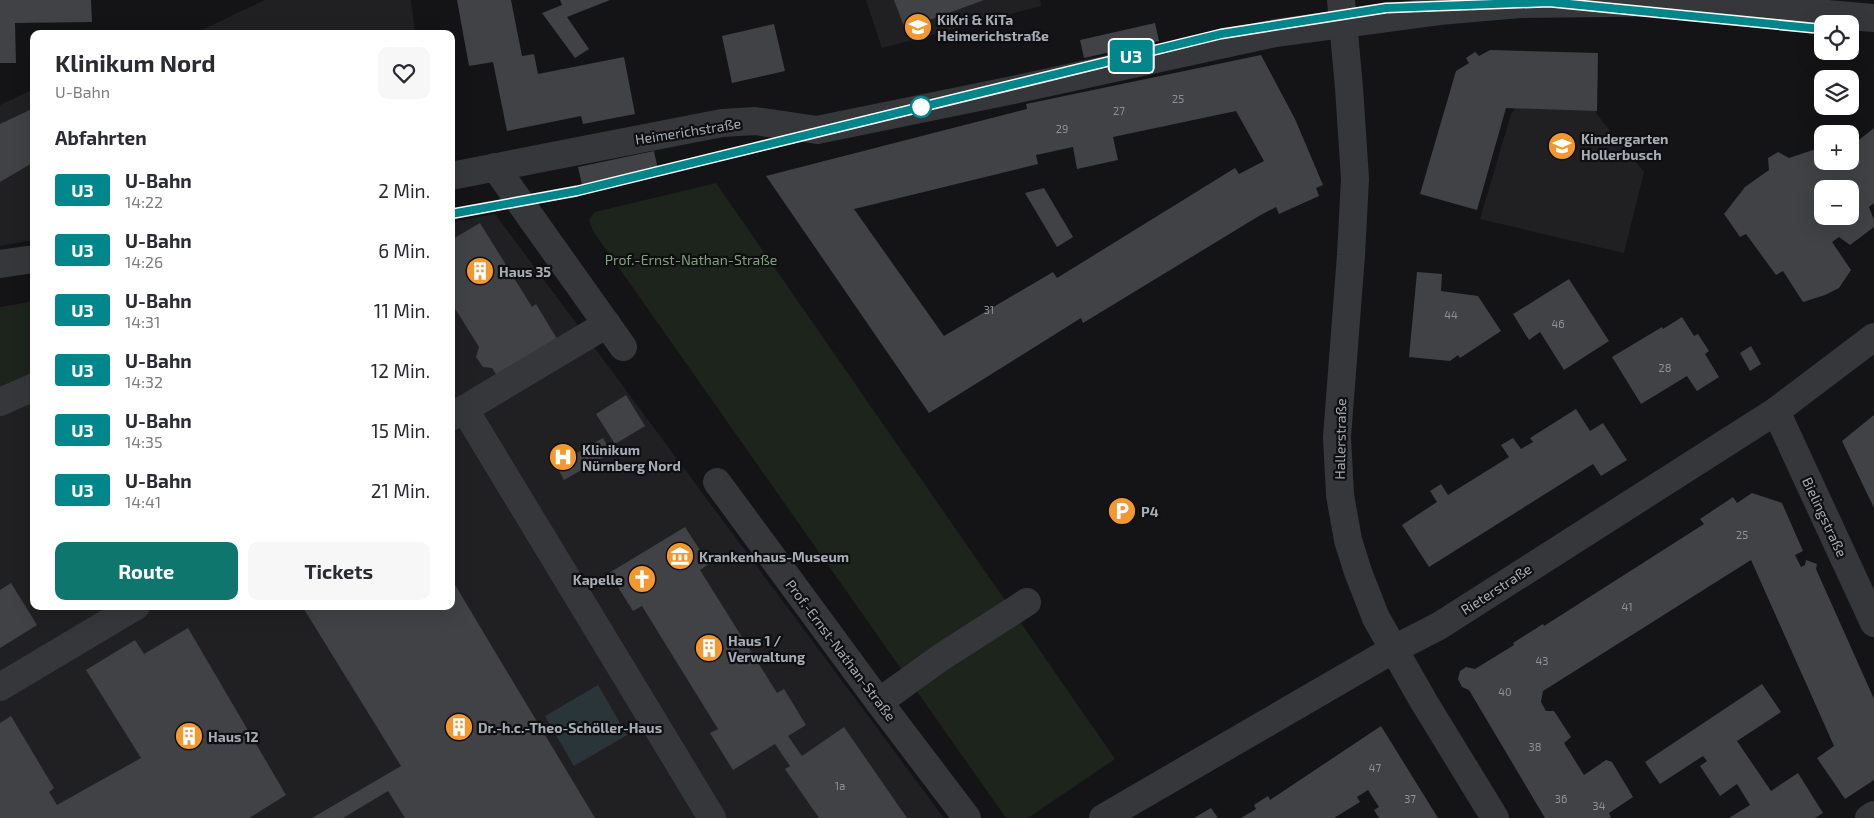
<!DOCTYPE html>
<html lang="de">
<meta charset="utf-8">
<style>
body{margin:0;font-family:"Exo 2",sans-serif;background:#f7f7f7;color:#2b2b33;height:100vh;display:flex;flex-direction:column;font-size:19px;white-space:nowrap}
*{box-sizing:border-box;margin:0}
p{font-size:16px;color:#7c7c81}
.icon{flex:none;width:28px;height:28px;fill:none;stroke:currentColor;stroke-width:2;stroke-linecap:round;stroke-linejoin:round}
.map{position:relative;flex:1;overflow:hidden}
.details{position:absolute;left:30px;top:30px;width:425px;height:580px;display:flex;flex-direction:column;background:#fff;border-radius:10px;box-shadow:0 5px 20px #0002}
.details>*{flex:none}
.badge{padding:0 10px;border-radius:4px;font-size:18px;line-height:32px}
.buttons{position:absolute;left:1814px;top:15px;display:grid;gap:10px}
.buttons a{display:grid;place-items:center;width:45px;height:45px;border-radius:10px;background:#fff;box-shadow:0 5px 20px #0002;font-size:25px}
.map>.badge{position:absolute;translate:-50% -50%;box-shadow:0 0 0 2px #fff}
h2{padding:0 25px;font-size:19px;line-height:45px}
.round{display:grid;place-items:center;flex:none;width:52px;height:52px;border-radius:10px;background:#f7f7f7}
.overview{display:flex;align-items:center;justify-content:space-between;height:85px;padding:0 25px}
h1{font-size:24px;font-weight:700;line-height:38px}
.primary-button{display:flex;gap:10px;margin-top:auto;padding:10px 25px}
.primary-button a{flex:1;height:58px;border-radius:10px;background:#0f766e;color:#fff;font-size:20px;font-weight:700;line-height:58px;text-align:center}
.primary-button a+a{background:#f7f7f7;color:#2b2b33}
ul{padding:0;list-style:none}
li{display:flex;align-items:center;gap:15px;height:60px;padding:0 25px}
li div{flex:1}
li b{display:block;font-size:19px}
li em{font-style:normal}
li .badge{min-width:55px;font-weight:700;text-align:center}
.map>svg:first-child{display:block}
</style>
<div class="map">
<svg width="1874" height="818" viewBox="0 0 1874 818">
<rect width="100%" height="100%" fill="#141416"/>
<g fill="#202023">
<polygon points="265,0 411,0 415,34 193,34"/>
<polygon points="866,0 1040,0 1041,6 882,48"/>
<polygon points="1558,57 1602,121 1644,172 1624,253 1480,219 1511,114"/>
<polygon points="34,89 34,240 0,246 0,105"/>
<polygon points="495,214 944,818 0,818 0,307 34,301 34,606 451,606 451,222"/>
</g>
<g fill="#1c241c">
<polygon points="716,183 1115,759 1028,818 1006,818 593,231 589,220 595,212"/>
<polygon points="34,303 34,378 0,391 0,309"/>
</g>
<polygon fill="#2a353a" points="598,685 627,735 574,766 545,716"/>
<g fill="#404246" fill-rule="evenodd">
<polygon points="0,0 91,0 92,22 15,23 16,63 0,63"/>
<polygon points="457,0 511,0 522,56 534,54 538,74 624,57 635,114 583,124 581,116 507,131 493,62 469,66"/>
<polygon points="560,0 610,0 567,17 589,49 575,58 542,13 562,5"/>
<polygon points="894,0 984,0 905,29"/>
<polygon points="1155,23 1159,41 1084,58 1080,40"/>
<polygon points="774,24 785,71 732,83 722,36"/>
<polygon points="1490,50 1598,53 1597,111 1506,108 1477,210 1420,194 1456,71 1469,63 1466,58 1475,52 1479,56"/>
<path d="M1261 55 1295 119 1323 185 1316 188 1319 196 1279 214 1276 207 1259 216 1083 323 1081 318 929 413 766 176 1027 109 1026 104ZM1236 111 1264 161 1239 174 1235 168 1057 278 1053 272 944 336 854 209 1038 164 1036 155 1073 147 1077 169 1118 160 1113 137Z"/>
<polygon points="34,108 34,162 0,182 0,124"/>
<path d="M1874 128V203L1869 207 1874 220V227L1850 245 1839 237 1832 242 1851 270 1839 288 1825 295 1803 302 1783 271 1776 275 1746 234 1740 237 1724 214 1745 187 1769 170 1768 158 1778 152 1789 158 1822 147V161H1850V147ZM1822 189H1850V216H1832L1826 219 1822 216V207L1819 202 1822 197Z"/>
<polygon points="654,151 658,170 582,185 578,167"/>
<polygon points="1044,188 1073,237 1057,247 1025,193"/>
<polygon points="480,223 532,307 536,304 559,342 499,379 492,368 483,367 476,357 479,347 451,302 451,240"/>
<polygon points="1417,272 1442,274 1441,291 1478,296 1501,331 1460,358 1458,355 1450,361 1409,357"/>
<polygon points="1569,279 1609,341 1564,370 1540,332 1529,340 1513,314"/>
<polygon points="1682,317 1694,336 1698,334 1709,351 1705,354 1719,377 1697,391 1687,376 1641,404 1612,357 1662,327 1663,329"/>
<polygon points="1751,346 1761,364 1750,371 1740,353"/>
<polygon points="626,395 645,426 615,444 596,414"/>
<polygon points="1576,409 1590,431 1603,423 1627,460 1601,476 1593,464 1429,567 1402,525 1437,502 1430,491 1441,484 1448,495 1509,457 1501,445 1513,438 1521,449 1533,442 1530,438"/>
<polygon points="1874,415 1874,508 1842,441"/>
<polygon points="603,438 611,453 564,480 556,465"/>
<polygon points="1752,493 1782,503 1803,551 1795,555 1801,567 1805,565 1806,560 1817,564 1816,569 1874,699 1874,780 1845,799 1817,758 1834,746 1751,560 1543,691 1541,702 1546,711 1554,711 1571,737 1564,743 1584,775 1606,760 1612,762 1633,797 1609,813 1611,818 1545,818 1469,690 1462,687 1458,679 1460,671 1466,667 1475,669 1514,645 1513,643 1543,624 1544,626 1704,524 1700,519 1733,497 1737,503"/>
<polygon points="685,527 709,564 700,570 777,693 784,689 806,725 788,736 802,756 844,727 907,818 819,818 785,769 790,766 775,744 733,770 710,733 718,729 679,666 642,606 633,611 609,573"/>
<polygon points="451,578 518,690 595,818 405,818 388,791 343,818 312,818 401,766 302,606 451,606"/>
<polygon points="11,583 37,625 0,648 0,590"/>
<polygon points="188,628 286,795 249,818 0,818 0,723 11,716 54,788 49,792 57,805 141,758 86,670 135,640 144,654"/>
<polygon points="1762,684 1781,712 1737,741 1771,791 1798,773 1823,813 1815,818 1729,818 1750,805 1737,784 1720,796 1700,766 1707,761 1703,756 1660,784 1645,762"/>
<polygon points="1381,726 1438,818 1379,818 1374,810 1379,807 1368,790 1357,797 1360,802 1334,818 1241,818 1256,809 1254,805 1268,796 1270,800"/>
<polygon points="1211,808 1218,818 1194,818"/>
</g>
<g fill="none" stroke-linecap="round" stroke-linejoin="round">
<g stroke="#35373b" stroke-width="28">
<polyline points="1341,0 1349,88 1355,179 1351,255 1337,437 1340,495 1348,540 1358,572 1376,618 1424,702 1495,818"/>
<polyline points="495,167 623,347"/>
<polyline points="451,176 722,123 755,121 817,130 1013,90 1275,33 1439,11 1520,4 1689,2 1874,18"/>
<polyline points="0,264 34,259"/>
<polyline points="0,402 34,387"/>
<polyline points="465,410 712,818"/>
<polyline points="1776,411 1874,623"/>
<polyline points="451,417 607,324"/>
<polyline points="717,482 879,702 967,818"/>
<polyline points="0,687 136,606"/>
<polyline points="879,702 940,658 1027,602"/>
<polyline points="1103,818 1394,649 1439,626 1776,411 1874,337"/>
<polyline points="1869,818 1874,815"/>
</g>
</g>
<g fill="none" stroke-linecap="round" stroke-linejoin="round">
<defs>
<polyline id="line" points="451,214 577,191 1221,34 1386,8 1549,2 1822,29"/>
</defs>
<use href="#line" stroke="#fff" stroke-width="11"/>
<use href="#line" stroke="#00868b" stroke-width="8"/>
</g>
<defs>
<symbol id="school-disc" viewBox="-11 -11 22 22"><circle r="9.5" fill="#f3982f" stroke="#0f0f11"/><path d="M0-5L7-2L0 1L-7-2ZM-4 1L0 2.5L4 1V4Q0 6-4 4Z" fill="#fff"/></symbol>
<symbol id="building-disc" viewBox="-11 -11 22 22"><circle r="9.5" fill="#f3982f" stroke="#0f0f11"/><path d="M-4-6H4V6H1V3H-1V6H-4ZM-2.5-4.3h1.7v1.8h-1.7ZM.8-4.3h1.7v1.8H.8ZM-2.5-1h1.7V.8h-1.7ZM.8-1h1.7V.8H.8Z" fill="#fff"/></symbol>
<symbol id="hospital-disc" viewBox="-11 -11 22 22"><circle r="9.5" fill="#f3982f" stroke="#0f0f11"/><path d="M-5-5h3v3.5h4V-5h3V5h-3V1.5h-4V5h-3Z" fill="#fff"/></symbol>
<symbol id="parking-disc" viewBox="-11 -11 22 22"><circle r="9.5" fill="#f3982f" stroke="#0f0f11"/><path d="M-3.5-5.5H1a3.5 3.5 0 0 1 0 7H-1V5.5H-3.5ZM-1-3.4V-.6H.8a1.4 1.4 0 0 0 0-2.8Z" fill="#fff"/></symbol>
<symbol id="museum-disc" viewBox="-11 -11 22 22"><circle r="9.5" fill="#f3982f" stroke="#0f0f11"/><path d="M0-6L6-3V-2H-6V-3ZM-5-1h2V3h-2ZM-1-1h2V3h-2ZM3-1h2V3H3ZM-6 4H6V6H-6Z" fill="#fff"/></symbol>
<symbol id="church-disc" viewBox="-11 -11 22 22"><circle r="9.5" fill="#f3982f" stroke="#0f0f11"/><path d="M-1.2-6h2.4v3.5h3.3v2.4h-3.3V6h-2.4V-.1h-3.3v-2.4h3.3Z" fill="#fff"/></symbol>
</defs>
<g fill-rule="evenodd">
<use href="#school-disc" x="902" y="11" width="32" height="32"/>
<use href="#school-disc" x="1546" y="130" width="32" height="32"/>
<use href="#building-disc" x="464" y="255" width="32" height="32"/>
<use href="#hospital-disc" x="547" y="441" width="32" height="32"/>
<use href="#parking-disc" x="1106" y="495" width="32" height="32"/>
<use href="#museum-disc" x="664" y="540" width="32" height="32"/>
<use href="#church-disc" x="626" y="563" width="32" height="32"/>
<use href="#building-disc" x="693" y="632" width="32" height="32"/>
<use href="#building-disc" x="443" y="711" width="32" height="32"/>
<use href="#building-disc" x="173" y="720" width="32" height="32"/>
</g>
<circle fill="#fff" stroke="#00868b" stroke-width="2.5" cx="921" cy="107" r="10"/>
<g text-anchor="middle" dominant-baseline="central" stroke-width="4.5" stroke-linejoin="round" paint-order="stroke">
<g font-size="11" fill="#8c929a">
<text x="1178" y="98">25</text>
<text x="1119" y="110">27</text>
<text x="1062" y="128">29</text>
<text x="989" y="309">31</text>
<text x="1451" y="314">44</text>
<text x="1558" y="323">46</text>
<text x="1665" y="367">28</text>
<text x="1742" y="534">25</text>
<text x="1627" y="606">41</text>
<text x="1542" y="660">43</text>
<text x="1505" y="691">40</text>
<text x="1535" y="746">38</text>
<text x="1375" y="767">47</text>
<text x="840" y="785">1а</text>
<text x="1410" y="798">37</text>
<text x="1561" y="798">36</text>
<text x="1599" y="805">34</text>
</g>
<g font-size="14" font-weight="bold" fill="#a6adb6" stroke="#0f0f11" text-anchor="start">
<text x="937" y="19">KiKri &amp; KiTa<tspan x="937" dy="16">Heimerichstraße</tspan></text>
<text x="1581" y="138">Kindergarten<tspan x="1581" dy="16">Hollerbusch</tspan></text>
<text x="499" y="271">Haus 35</text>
<text x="582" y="449">Klinikum<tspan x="582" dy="16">Nürnberg Nord</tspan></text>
<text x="1141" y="511">P4</text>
<text x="699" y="556">Krankenhaus-Museum</text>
<text x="623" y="579" text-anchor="end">Kapelle</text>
<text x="728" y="640">Haus 1 /<tspan x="728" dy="16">Verwaltung</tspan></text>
<text x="478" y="727">Dr.-h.c.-Theo-Schöller-Haus</text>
<text x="208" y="736">Haus 12</text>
</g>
<g font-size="14" fill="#a6adb6" stroke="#0f0f11">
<text transform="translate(688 131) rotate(-9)">Heimerichstraße</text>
<text transform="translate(1340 439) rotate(-89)">Hallerstraße</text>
<text transform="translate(1825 517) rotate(65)">Bielingstraße</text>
<text transform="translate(1496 589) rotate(-33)">Rieterstraße</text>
<text transform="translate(841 650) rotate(53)">Prof.-Ernst-Nathan-Straße</text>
</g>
<g font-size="14" fill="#7fa27c" stroke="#0f0f11">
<text x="691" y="259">Prof.-Ernst-Nathan-Straße</text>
</g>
</g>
</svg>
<div class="buttons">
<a><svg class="icon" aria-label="locate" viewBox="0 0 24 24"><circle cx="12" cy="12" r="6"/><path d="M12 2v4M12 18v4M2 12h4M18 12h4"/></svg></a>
<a><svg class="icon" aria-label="layers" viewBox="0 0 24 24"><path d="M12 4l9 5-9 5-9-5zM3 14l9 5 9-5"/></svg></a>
<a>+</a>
<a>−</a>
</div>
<b class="badge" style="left:1131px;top:56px;background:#00868b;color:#fff">U3</b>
<section class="details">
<div class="overview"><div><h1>Klinikum Nord</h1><p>U-Bahn</p></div><a class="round"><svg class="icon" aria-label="heart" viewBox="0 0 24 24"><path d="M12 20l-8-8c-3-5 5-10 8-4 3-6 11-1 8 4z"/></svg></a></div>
<h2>Abfahrten</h2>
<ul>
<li><span class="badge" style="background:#00868b;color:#fff">U3</span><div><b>U-Bahn</b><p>14:22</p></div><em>2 Min.</em></li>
<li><span class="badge" style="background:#00868b;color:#fff">U3</span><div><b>U-Bahn</b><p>14:26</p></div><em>6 Min.</em></li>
<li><span class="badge" style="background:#00868b;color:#fff">U3</span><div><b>U-Bahn</b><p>14:31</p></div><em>11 Min.</em></li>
<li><span class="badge" style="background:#00868b;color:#fff">U3</span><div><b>U-Bahn</b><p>14:32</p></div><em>12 Min.</em></li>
<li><span class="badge" style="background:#00868b;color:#fff">U3</span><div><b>U-Bahn</b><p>14:35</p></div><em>15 Min.</em></li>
<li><span class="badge" style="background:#00868b;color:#fff">U3</span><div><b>U-Bahn</b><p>14:41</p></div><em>21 Min.</em></li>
</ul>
<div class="primary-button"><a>Route</a><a>Tickets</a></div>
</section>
</div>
